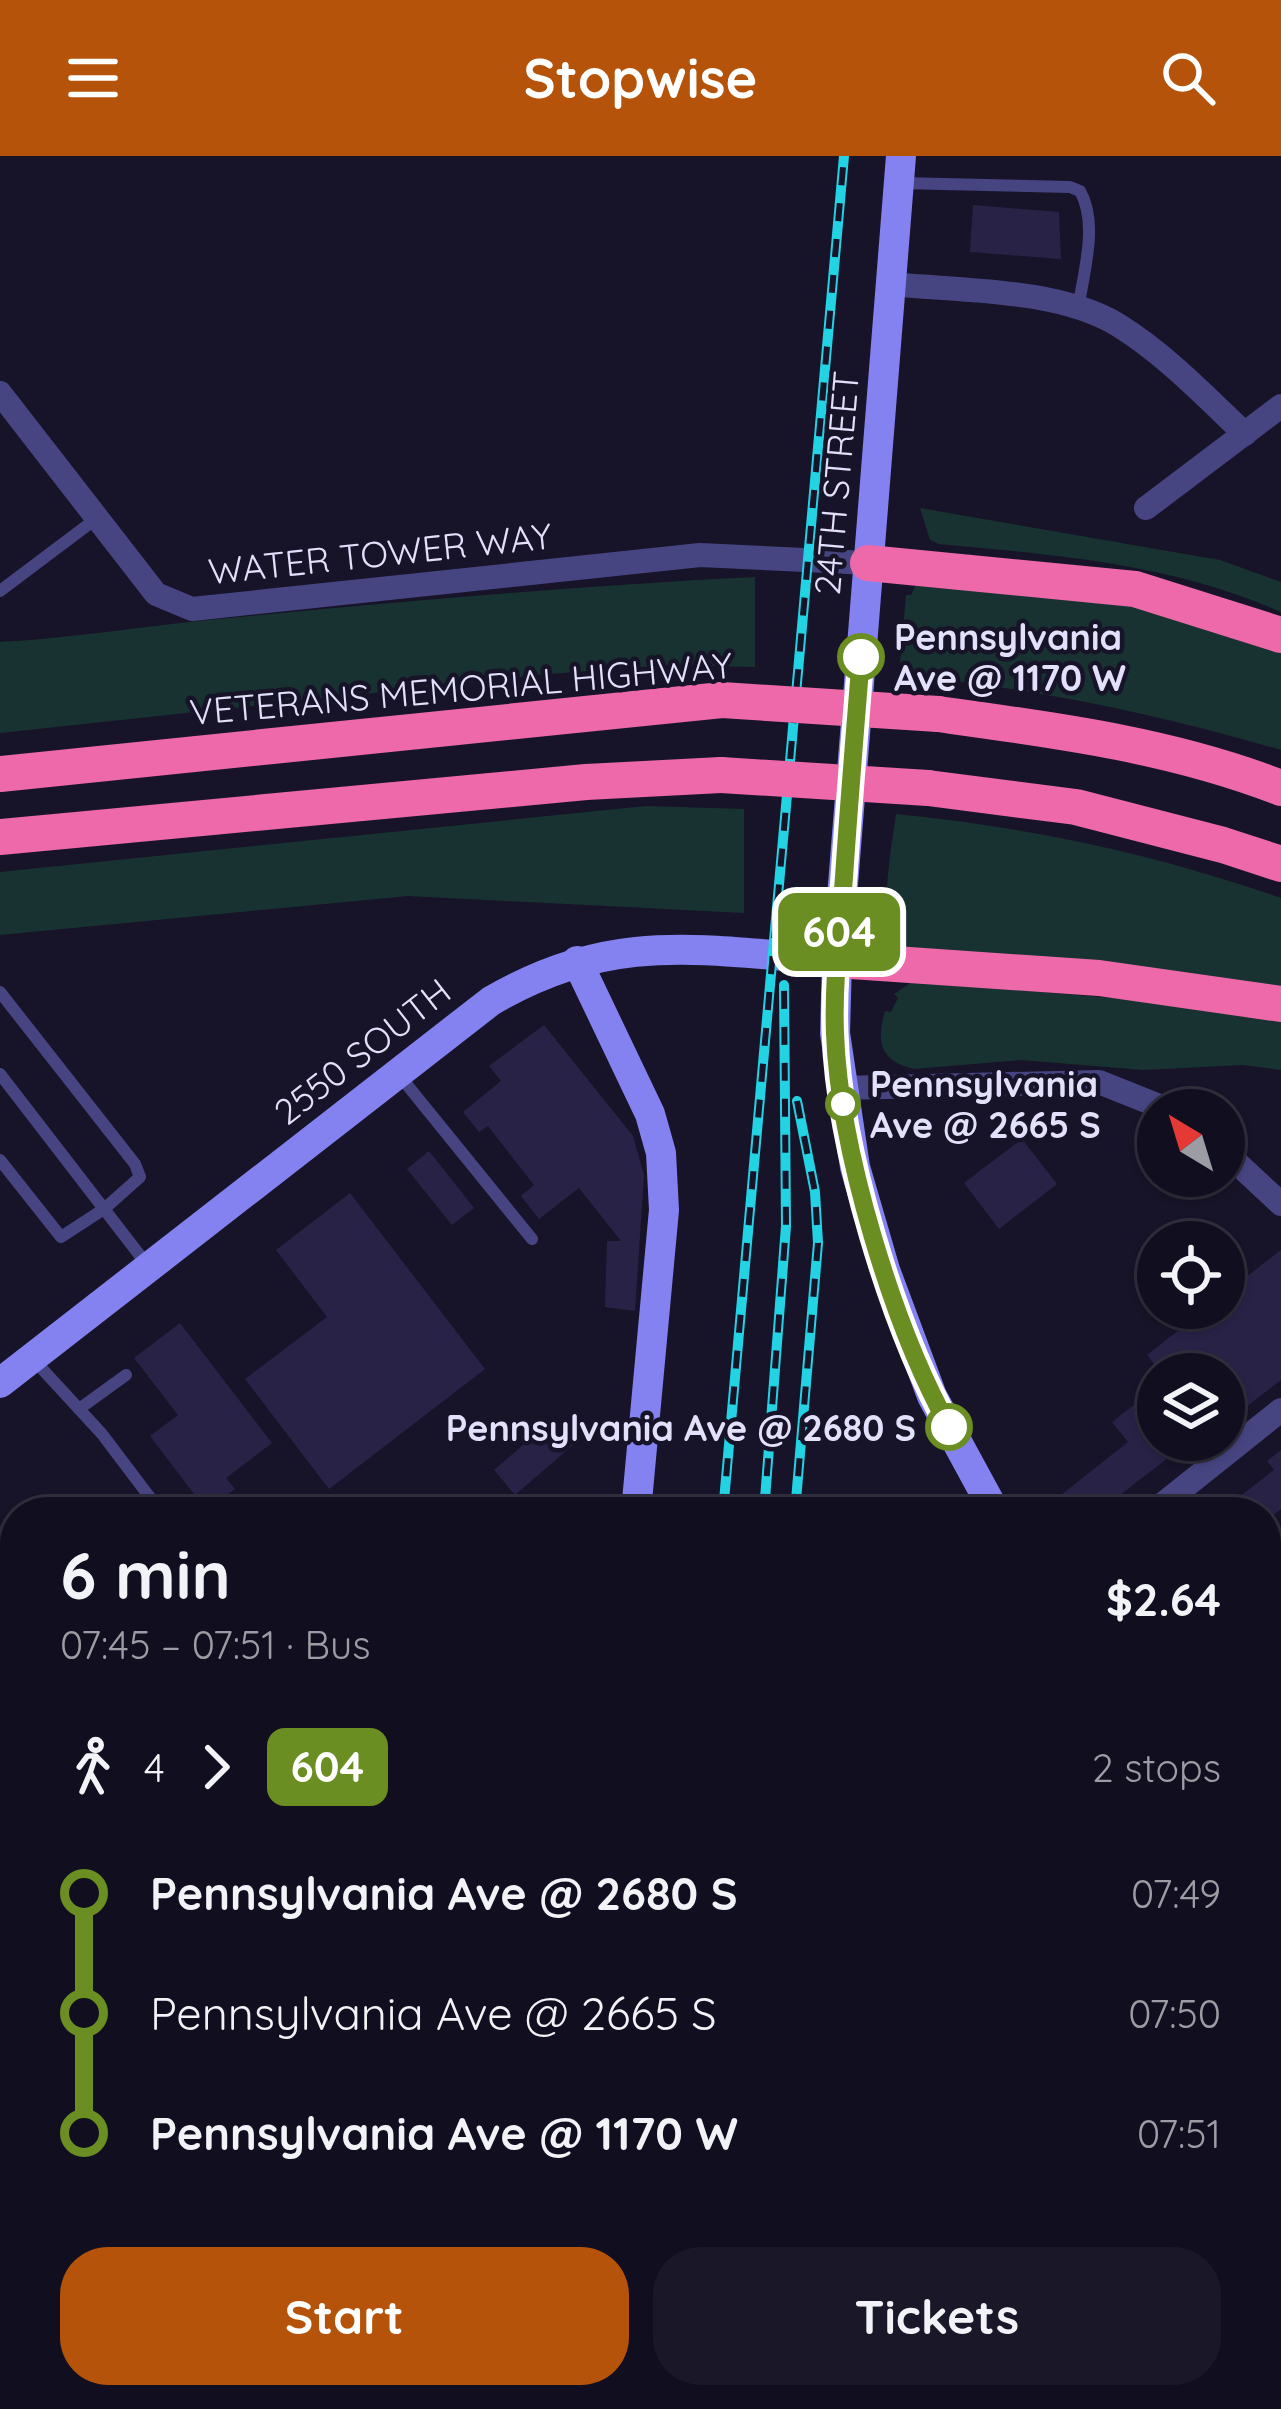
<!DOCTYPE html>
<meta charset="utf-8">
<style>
body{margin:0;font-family:Quicksand,sans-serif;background:#1a1828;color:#f1f3f6;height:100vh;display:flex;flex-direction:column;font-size:45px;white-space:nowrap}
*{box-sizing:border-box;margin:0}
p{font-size:39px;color:#9c9ca4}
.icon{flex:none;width:66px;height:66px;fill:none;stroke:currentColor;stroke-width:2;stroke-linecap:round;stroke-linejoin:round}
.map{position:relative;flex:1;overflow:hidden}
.drawer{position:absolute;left:0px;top:1341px;width:1281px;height:912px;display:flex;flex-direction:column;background:#110f1f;border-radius:48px 48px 0 0;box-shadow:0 3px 9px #0004,0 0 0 3px #302f3d}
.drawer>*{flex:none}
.badge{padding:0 24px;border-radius:18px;font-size:42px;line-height:78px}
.needle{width:78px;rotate:322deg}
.controls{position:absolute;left:1137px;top:933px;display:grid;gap:24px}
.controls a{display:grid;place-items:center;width:108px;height:108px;border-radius:50%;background:#110f1f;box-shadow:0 3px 9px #0004,0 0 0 3px #302f3d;font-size:60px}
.map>.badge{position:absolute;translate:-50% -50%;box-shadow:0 0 0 6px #fff}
.legs{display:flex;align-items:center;gap:18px;height:132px;padding:0 60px;font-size:39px}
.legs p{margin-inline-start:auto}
.summary{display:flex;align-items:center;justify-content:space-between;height:204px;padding:0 60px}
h1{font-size:66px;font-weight:800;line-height:90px}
.primary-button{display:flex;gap:24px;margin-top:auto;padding:24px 60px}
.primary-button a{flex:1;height:138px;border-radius:48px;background:#b45309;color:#fff;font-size:48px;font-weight:800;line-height:138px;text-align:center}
.primary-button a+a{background:#1a1828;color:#f1f3f6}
ul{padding:0 60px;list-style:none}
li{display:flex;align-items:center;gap:42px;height:120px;font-size:45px}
li i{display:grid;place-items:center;width:18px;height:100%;margin:0 15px;background:currentColor}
li i::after{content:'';width:30px;height:30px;margin:-15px;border:9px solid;border-radius:50%;background:#110f1f}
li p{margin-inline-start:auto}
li:first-child i{background:linear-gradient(#0000 50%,currentColor 0)}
li:last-child i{background:linear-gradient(currentColor 50%,#0000 0)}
header{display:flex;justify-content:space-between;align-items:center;height:156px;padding:0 60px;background:#b45309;color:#fff;font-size:54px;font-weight:800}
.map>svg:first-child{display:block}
</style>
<header><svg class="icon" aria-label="menu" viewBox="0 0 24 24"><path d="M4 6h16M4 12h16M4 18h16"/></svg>Stopwise<svg class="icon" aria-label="search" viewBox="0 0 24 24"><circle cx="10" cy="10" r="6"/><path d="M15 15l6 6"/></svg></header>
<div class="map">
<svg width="1281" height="2253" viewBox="0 0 1281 2253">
<rect width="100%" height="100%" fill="#171429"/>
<g fill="#183231">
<path d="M920 352 1220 404 1281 426V456C1172 408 1057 399 939 388L930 384Z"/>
<path d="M755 421V511L669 509 549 518 0 577V486C73 482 145 470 218 463 397 446 576 430 755 421Z"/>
<path d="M918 424 1107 439 1281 495V594C1155 557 1029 531 899 519L906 439H911Z"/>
<polygon points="646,650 744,653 744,757 408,740 0,779 0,716"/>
<path d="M896 658C1028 671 1156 698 1281 742V832L898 794C876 771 892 689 896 658Z"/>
<path d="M928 822C1045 840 1163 844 1281 857V914L1243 909 1143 914 1021 904 914 913C880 905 876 886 885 855L891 856 898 842 894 838 913 825Z"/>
</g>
<g fill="#292247">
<polygon points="973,49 1059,56 1061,103 970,96"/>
<polygon points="544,869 633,980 644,1019 635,1155 605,1151 607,1085 621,1085 579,1032 539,1063 521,1040 534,1029 488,970 479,976 463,956 501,925 489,910"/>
<polygon points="1022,983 1057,1028 999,1073 964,1027"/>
<polygon points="429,995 474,1052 452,1069 407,1013"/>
<polygon points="350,1037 485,1213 329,1333 245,1223 327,1161 276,1094"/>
<polygon points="1281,1094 1281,1224 1242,1254 1237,1248 1224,1258 1224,1218 1162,1218 1147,1199 1207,1152 1224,1152 1224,1138"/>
<polygon points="180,1167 272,1287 226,1322 235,1333 207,1355 150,1280 178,1259 134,1202"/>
<polygon points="1158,1230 1158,1284 1191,1284 1098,1356 1074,1356 1061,1339 1128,1286 1112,1266"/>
<polygon points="552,1264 573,1289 515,1339 494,1314"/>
<polygon points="1281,1294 1281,1353 1266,1365 1266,1356 1220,1356 1274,1314 1267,1305"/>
<polygon points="0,1398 15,1418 15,1519 0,1530"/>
<polygon points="1278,1470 1281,1491 1266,1503 1266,1479"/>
<polygon points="0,1774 15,1775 15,1928 0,1926"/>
<polygon points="0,1971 15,1972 15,2103 0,2101"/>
<polygon points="72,2238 213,2238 211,2253 71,2253"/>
</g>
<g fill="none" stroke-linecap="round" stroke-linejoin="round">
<g stroke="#464582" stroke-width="12">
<path d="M900 27 1070 31 1080 35C1099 68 1083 118 1078 154"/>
<polyline points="0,435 97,362"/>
<polyline points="0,836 135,1008 140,1021 104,1053 61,1081 0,1004"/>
<polyline points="0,918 148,1110"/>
<polyline points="399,919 532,1083"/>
<polyline points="33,1203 102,1278 161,1356"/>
<polyline points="79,1253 126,1219"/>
<polyline points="1266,1580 1281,1567"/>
<polyline points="1266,1609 1281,1628"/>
</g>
<g stroke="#464582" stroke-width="24">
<path d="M891 128C960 135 1057 132 1118 169 1165 198 1205 240 1245 278"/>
<polyline points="0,237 156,438 192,453 700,399 868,407"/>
<polyline points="1146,352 1281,250"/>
<polyline points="840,932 1099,926 1169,954"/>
<polyline points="1224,995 1281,1048"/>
<polyline points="1153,1356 1281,1254"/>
</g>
<g stroke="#8382f0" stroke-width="30">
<polyline points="901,0 837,804 835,877 855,1011 885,1114 932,1240 995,1356"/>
<polyline points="577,805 650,958 661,997 664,1054 636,1356"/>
<path d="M0 1227 491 845C614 773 703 795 837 804"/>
<polyline points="1266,1706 1281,1725"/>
<polyline points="554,2253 555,2238"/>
</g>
<g stroke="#ed69aa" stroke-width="36">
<polyline points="868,407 1135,433 1281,479"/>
<path d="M938 558C1054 574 1171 589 1281 632"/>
<polyline points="0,618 722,544"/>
<polyline points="928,632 1076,651 1223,689 1281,708"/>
<polyline points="0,681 586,626 721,619"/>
<polyline points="837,804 1099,822 1281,848"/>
</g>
<defs>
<g id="rail">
<polyline points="723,1356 844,0"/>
<polyline points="764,1356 786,1070 784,829"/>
<polyline points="795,1356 818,1087 815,1036 797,945"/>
<polyline points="656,2253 658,2238"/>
<polyline points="699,2253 700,2238"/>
</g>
</defs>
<use href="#rail" stroke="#23d3e4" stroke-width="10"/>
<use href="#rail" stroke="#171429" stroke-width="6" stroke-dasharray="18" stroke-linecap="butt"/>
<g stroke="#ed69aa" stroke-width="36">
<polyline points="722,544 938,558"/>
<polyline points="721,619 928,632"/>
</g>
</g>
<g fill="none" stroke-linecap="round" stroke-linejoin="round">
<defs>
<path id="line-1" d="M861 501C855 574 849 647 844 721 840 772 833 825 835 877 839 993 893 1170 949 1271"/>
</defs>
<use href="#line-1" stroke="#fff" stroke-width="27"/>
<use href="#line-1" stroke="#6b8e23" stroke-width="18"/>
</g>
<g fill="#fff" stroke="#6b8e23" stroke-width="6">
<circle cx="861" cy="501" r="21"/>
<circle cx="843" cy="948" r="15"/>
<circle cx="949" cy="1271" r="21"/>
</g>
<g text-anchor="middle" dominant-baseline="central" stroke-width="9" stroke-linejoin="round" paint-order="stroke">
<g font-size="36" fill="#e2e0fb" stroke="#171429">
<text transform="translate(836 327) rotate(-85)">24TH STREET</text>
<text transform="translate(380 397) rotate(-6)">WATER TOWER WAY</text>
<text transform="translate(461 532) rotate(-5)">VETERANS MEMORIAL HIGHWAY</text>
<text transform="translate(362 895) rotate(-38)">2550 SOUTH</text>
</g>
<g font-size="36" font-weight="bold" fill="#e2e0fb" stroke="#171429" text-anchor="start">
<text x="894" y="480">Pennsylvania<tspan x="894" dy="41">Ave @ 1170 W</tspan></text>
<text x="870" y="927">Pennsylvania<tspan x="870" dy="41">Ave @ 2665 S</tspan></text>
<text x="916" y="1271" text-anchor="end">Pennsylvania Ave @ 2680 S</text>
</g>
</g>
</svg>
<div class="controls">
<a><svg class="needle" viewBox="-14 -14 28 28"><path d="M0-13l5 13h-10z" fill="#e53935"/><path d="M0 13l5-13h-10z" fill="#9c9ca4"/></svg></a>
<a><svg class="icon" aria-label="locate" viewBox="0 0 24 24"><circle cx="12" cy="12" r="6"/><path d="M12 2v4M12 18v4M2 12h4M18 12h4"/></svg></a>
<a><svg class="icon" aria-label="layers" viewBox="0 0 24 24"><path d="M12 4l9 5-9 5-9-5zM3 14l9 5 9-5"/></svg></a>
</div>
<b class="badge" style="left:839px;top:776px;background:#6b8e23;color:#fff">604</b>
<section class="drawer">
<div class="summary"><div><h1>6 min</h1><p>07:45 – 07:51 · Bus</p></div><b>$2.64</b></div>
<div class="legs"><svg class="icon" aria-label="walk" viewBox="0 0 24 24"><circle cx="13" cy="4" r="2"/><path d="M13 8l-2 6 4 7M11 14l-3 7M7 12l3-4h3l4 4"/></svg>4<svg class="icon" aria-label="forward" viewBox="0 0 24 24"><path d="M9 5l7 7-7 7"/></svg><b class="badge" style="background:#6b8e23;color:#fff">604</b><p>2 stops</p></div>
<ul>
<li><i style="color:#6b8e23"></i><b>Pennsylvania Ave @ 2680 S</b><p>07:49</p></li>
<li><i style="color:#6b8e23"></i><span>Pennsylvania Ave @ 2665 S</span><p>07:50</p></li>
<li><i style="color:#6b8e23"></i><b>Pennsylvania Ave @ 1170 W</b><p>07:51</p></li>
</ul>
<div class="primary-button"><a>Start</a><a>Tickets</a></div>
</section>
</div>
